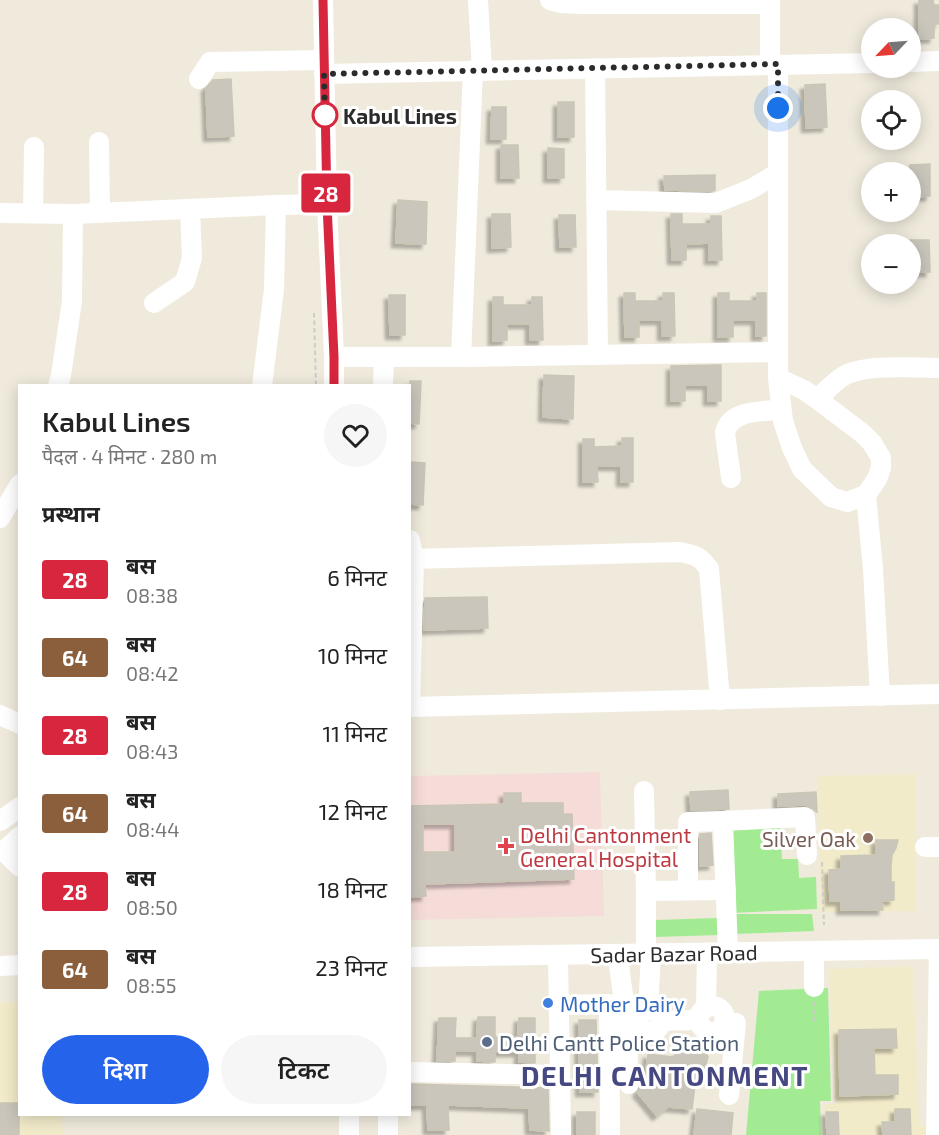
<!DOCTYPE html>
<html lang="hi">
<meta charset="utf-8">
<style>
body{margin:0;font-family:"Exo 2","Noto Sans Devanagari",sans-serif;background:#f6f6f6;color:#222;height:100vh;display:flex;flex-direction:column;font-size:22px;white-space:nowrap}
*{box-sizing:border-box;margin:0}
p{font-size:20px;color:#767676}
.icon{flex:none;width:33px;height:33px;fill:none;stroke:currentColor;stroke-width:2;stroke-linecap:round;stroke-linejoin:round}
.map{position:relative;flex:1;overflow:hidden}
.panel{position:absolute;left:18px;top:384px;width:393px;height:732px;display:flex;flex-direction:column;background:#fff;border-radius:0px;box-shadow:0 3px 15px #0003}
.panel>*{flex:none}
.badge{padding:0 12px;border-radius:4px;font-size:21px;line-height:39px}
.needle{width:39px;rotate:245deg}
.controls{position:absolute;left:861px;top:18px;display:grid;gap:12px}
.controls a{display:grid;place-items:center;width:60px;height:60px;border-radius:50%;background:#fff;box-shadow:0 3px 15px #0003;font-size:30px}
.you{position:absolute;width:30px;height:30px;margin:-15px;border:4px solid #fff;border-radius:50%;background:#1a73e8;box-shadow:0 0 0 9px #1a73e833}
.map>.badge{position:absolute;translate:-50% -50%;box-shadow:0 0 0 3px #fff}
h2{padding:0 24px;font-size:22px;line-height:54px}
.round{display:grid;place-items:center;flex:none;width:63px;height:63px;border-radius:32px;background:#f6f6f6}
.overview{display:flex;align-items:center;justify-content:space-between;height:102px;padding:0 24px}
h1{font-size:28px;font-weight:600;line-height:45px}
.primary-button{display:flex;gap:12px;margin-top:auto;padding:12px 24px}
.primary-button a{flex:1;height:69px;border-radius:36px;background:#2563eb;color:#fff;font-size:24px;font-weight:600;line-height:69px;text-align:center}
.primary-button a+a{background:#f6f6f6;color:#222}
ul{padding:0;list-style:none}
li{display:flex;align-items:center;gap:18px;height:78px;padding:0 24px}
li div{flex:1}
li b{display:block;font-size:22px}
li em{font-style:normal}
li .badge{min-width:66px;font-weight:700;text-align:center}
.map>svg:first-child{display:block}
</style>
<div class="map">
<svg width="939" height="1135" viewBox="0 0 939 1135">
<defs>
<filter id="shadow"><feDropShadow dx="-4.5" dy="4.5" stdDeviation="1.5" flood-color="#0004"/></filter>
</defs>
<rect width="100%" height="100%" fill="#efeadc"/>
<g fill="#f2ebca">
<polygon points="916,774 916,911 820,912 818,776"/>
<polygon points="913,966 919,1126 926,1126 927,1135 825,1135 824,1104 835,1104 829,969"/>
<polygon points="19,1002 20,1114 61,1115 63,1135 0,1135 0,1003"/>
</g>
<polygon fill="#f6dcd9" points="600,772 604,916 410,920 410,776"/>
<g fill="#a3eb93">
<polygon points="780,823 782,859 798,859 799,878 816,877 817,909 731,913 727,826"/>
<polygon points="732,914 812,914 814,931 734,934"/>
<polygon points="717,918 718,935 656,937 656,920"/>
<polygon points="828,988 831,1101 820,1101 821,1135 746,1135 759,991"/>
</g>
<g fill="#cac6bc" stroke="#cac6b5" stroke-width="1.5" fill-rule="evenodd" filter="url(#shadow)">
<polygon points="919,0 933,0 934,5 939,5 939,24 934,24 934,38 919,39"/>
<polygon points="231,79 234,136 208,137 206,88 213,80"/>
<polygon points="825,84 827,127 806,128 805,85"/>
<rect x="558" y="102" width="16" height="35"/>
<polygon points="492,107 506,107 506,139 491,139"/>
<polygon points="501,145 518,145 519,178 501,178"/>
<polygon points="548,148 564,149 564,178 548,178"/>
<polygon points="930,164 930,196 910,197 910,165"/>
<polygon points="715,175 715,190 714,191 665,190 664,176"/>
<polygon points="398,200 427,202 426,244 396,243"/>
<polygon points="492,214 510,214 511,247 492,248"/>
<polygon points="671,214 682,214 682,224 711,224 711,216 721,216 722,260 709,260 709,243 686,244 686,260 672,260"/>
<polygon points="559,215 575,215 576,247 560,247"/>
<polygon points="910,240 929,240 930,272 910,272"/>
<polygon points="624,293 635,293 635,301 663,301 663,293 674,293 675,336 662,336 662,320 639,320 639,337 625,337"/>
<polygon points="718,293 729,293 729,301 757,301 757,293 766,293 766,336 756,336 756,320 733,320 733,337 718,337"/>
<polygon points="389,295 405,295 405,335 390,335"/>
<polygon points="493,297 503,297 503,305 532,305 532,297 542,297 543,340 530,340 530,324 507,324 507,340 493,341"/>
<polygon points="721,365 721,401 708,401 708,385 685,385 685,401 671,401 671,366"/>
<polygon points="544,375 574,376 573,419 543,417"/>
<polygon points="410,381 421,381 419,424 410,423"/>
<polygon points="622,438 633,438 633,482 621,482 621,466 597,466 598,482 583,482 583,439 594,439 594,447 622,446"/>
<polygon points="410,462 425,463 423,505 410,504"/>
<polygon points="487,597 488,628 424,630 425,598"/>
<polygon points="728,790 729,809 691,810 690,792"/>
<polygon points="816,792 817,812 811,807 805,805 778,806 778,794"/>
<path d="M504 793H521V803H563V814H572L574 879 425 884 426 896 410 897V806L504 804ZM423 824H455V852H423Z"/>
<polygon points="711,833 713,865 700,866 700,834"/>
<polygon points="876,840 898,840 896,848 892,855 891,867 891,882 894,882 894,900 882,901 883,910 841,910 841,901 830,901 829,870 841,869 841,856 876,855"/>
<polygon points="478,1017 495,1017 495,1037 518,1037 519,1018 535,1018 535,1063 519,1062 519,1052 495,1052 495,1062 477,1061 477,1051 455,1051 455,1061 437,1061 439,1018 456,1018 455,1038 477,1038"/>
<polygon points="579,1020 596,1020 598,1092 580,1092"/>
<polygon points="896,1029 897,1048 874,1048 875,1075 898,1075 898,1094 840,1096 839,1030"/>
<polygon points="687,1045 693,1053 698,1051 704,1051 708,1057 705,1068 710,1073 695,1085 692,1109 668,1107 657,1116 637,1092 640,1089 641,1082 645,1079 648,1054 673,1057"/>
<polygon points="410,1084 548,1088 549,1131 530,1130 529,1108 448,1105 449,1130 428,1130 427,1105 410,1105"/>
<rect x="0" y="1103" width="19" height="32"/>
<polygon points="697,1109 733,1113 731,1135 694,1135"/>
<polygon points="895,1109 910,1109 911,1135 883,1135 882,1122 895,1122"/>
<rect x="577" y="1112" width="18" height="23"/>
<polygon points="826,1112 838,1112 839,1135 827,1135"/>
</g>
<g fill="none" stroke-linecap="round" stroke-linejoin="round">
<g stroke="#ccc" stroke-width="2" stroke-dasharray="4.5 3" stroke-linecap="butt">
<polyline points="314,313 316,386"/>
<polyline points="822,862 824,925"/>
<polyline points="814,1002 815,1025"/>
</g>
<g stroke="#fff" stroke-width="20">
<polyline points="323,0 327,204 334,357 334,386"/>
<polyline points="478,0 482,70"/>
<polyline points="550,0 561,3 582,4 770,4"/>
<polyline points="770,0 770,64"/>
<polyline points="910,62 939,61"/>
<polyline points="778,64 778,378 783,421 792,448 802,469 831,497 847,502 866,495 877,479 881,468 881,458 872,443 862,433 817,399 804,390 778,378"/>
<polyline points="595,68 598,355"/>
<polyline points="473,70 461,357 778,352"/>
<polyline points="324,74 872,63"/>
<polyline points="199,79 210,62 324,60"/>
<polyline points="99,142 100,213"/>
<polyline points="596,200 716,203 751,189 778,173"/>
<polyline points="0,213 73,214 276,205 327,204"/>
<polyline points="33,213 34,147"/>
<polyline points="154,303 185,282 192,258 190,209"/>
<polyline points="334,357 461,357"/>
<polyline points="58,386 61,375 72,301 73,214"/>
<polyline points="262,386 274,289 276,205"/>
<polyline points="383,386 384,357"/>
<path d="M817 399C825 392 833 383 842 377 864 363 912 368 939 368"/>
<path d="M731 478 725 433C729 410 763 411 781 410"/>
<polyline points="866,495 873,569 880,696"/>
<polyline points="0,518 20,484"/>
<polyline points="410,540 414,559 410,707 939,694"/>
<path d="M410 559 680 552C695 555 700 556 709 569L720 700"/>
<polyline points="0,715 20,724"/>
<polyline points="644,791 646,891"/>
<polyline points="0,821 20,807"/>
<polyline points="20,836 4,851 20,867"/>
<polyline points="925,847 939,847"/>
<polyline points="688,890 688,822 723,821"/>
<polyline points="728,952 723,821 805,817 807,855"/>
<path d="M617 954C621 972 621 991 626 1009L648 1010 651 954"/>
<polyline points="646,954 646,891 726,890"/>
<polyline points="558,955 561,1135"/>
<polyline points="410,957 939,949 936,1135"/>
<polyline points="0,966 20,965"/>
<polyline points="814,987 814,951"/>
<polyline points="559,1005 609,1004 610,1135"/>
<circle cx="712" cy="1019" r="13"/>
<polyline points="706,1008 707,953"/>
<circle cx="650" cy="1021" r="11"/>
<polyline points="660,1021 699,1020"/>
<polyline points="724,1022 736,1023 729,1095"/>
<polyline points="410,1072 560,1075"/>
<polyline points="629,1084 626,1021 639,1021"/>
<polyline points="388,1114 388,1135"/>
<polyline points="349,1135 349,1114"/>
</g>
</g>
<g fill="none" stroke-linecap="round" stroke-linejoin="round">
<defs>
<polyline id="line" points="323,0 327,204 334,357 334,386"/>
</defs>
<use href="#line" stroke="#fff" stroke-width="14"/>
<use href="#line" stroke="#d7263d" stroke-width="9"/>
<polyline stroke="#2b2b2b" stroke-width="6" stroke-dasharray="0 10.8" points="325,115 325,117 324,74 778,64 778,108"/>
</g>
<circle fill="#fff" stroke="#d7263d" stroke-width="3" cx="325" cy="115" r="12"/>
<circle fill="#8d6e63" stroke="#fff" stroke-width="2" cx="868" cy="838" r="6"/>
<path fill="#e0444e" stroke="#fff" stroke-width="2" d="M503 837h6v6h6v6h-6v6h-6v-6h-6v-6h6z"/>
<circle fill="#3f7fe0" stroke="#fff" stroke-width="2" cx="548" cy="1003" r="6"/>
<circle fill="#5c6f8a" stroke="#fff" stroke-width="2" cx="487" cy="1042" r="6"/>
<g text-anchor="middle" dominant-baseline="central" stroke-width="6" stroke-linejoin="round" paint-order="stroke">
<g font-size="21" font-weight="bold" fill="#2b2b2b" stroke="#fff" text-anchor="start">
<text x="343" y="115">Kabul Lines</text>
</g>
<g font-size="21" fill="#be3a42" stroke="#fff" text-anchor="start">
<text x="520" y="834">Delhi Cantonment<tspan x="520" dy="24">General Hospital</tspan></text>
</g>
<g font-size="21" fill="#785e54" stroke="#fff" text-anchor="end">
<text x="856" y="838">Silver Oak</text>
</g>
<g font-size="21" fill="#2b2b2b" stroke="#fff">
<text transform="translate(674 953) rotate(-1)">Sadar Bazar Road</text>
</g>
<g font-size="21" fill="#366cbe" stroke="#fff" text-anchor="start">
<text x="560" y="1003">Mother Dairy</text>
</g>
<g font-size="21" fill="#4e5e75" stroke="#fff" text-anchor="start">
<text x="499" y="1042">Delhi Cantt Police Station</text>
</g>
<g font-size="27" font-weight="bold" letter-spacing="1.5" fill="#464881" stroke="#fff">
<text x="665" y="1075">DELHI CANTONMENT</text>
</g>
</g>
</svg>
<div class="controls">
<a><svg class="needle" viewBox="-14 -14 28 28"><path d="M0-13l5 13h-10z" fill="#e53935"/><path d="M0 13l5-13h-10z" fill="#767676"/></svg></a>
<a><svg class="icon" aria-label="locate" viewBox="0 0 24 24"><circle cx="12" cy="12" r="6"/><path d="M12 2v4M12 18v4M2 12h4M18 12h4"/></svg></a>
<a>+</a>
<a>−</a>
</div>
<div class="you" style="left:778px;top:108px"></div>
<b class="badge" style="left:326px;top:193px;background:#d7263d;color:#fff">28</b>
<section class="panel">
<div class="overview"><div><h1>Kabul Lines</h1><p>पैदल · 4 मिनट · 280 m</p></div><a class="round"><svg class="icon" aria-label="heart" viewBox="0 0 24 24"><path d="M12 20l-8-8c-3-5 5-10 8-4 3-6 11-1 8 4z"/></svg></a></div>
<h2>प्रस्थान</h2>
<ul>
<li><span class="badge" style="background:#d7263d;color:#fff">28</span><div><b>बस</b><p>08:38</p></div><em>6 मिनट</em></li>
<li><span class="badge" style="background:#8b5e3c;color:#fff">64</span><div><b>बस</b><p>08:42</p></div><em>10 मिनट</em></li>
<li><span class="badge" style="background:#d7263d;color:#fff">28</span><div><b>बस</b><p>08:43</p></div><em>11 मिनट</em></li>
<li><span class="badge" style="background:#8b5e3c;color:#fff">64</span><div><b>बस</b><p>08:44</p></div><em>12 मिनट</em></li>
<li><span class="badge" style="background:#d7263d;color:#fff">28</span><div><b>बस</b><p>08:50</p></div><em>18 मिनट</em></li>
<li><span class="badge" style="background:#8b5e3c;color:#fff">64</span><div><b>बस</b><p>08:55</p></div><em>23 मिनट</em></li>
</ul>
<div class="primary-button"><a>दिशा</a><a>टिकट</a></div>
</section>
</div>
